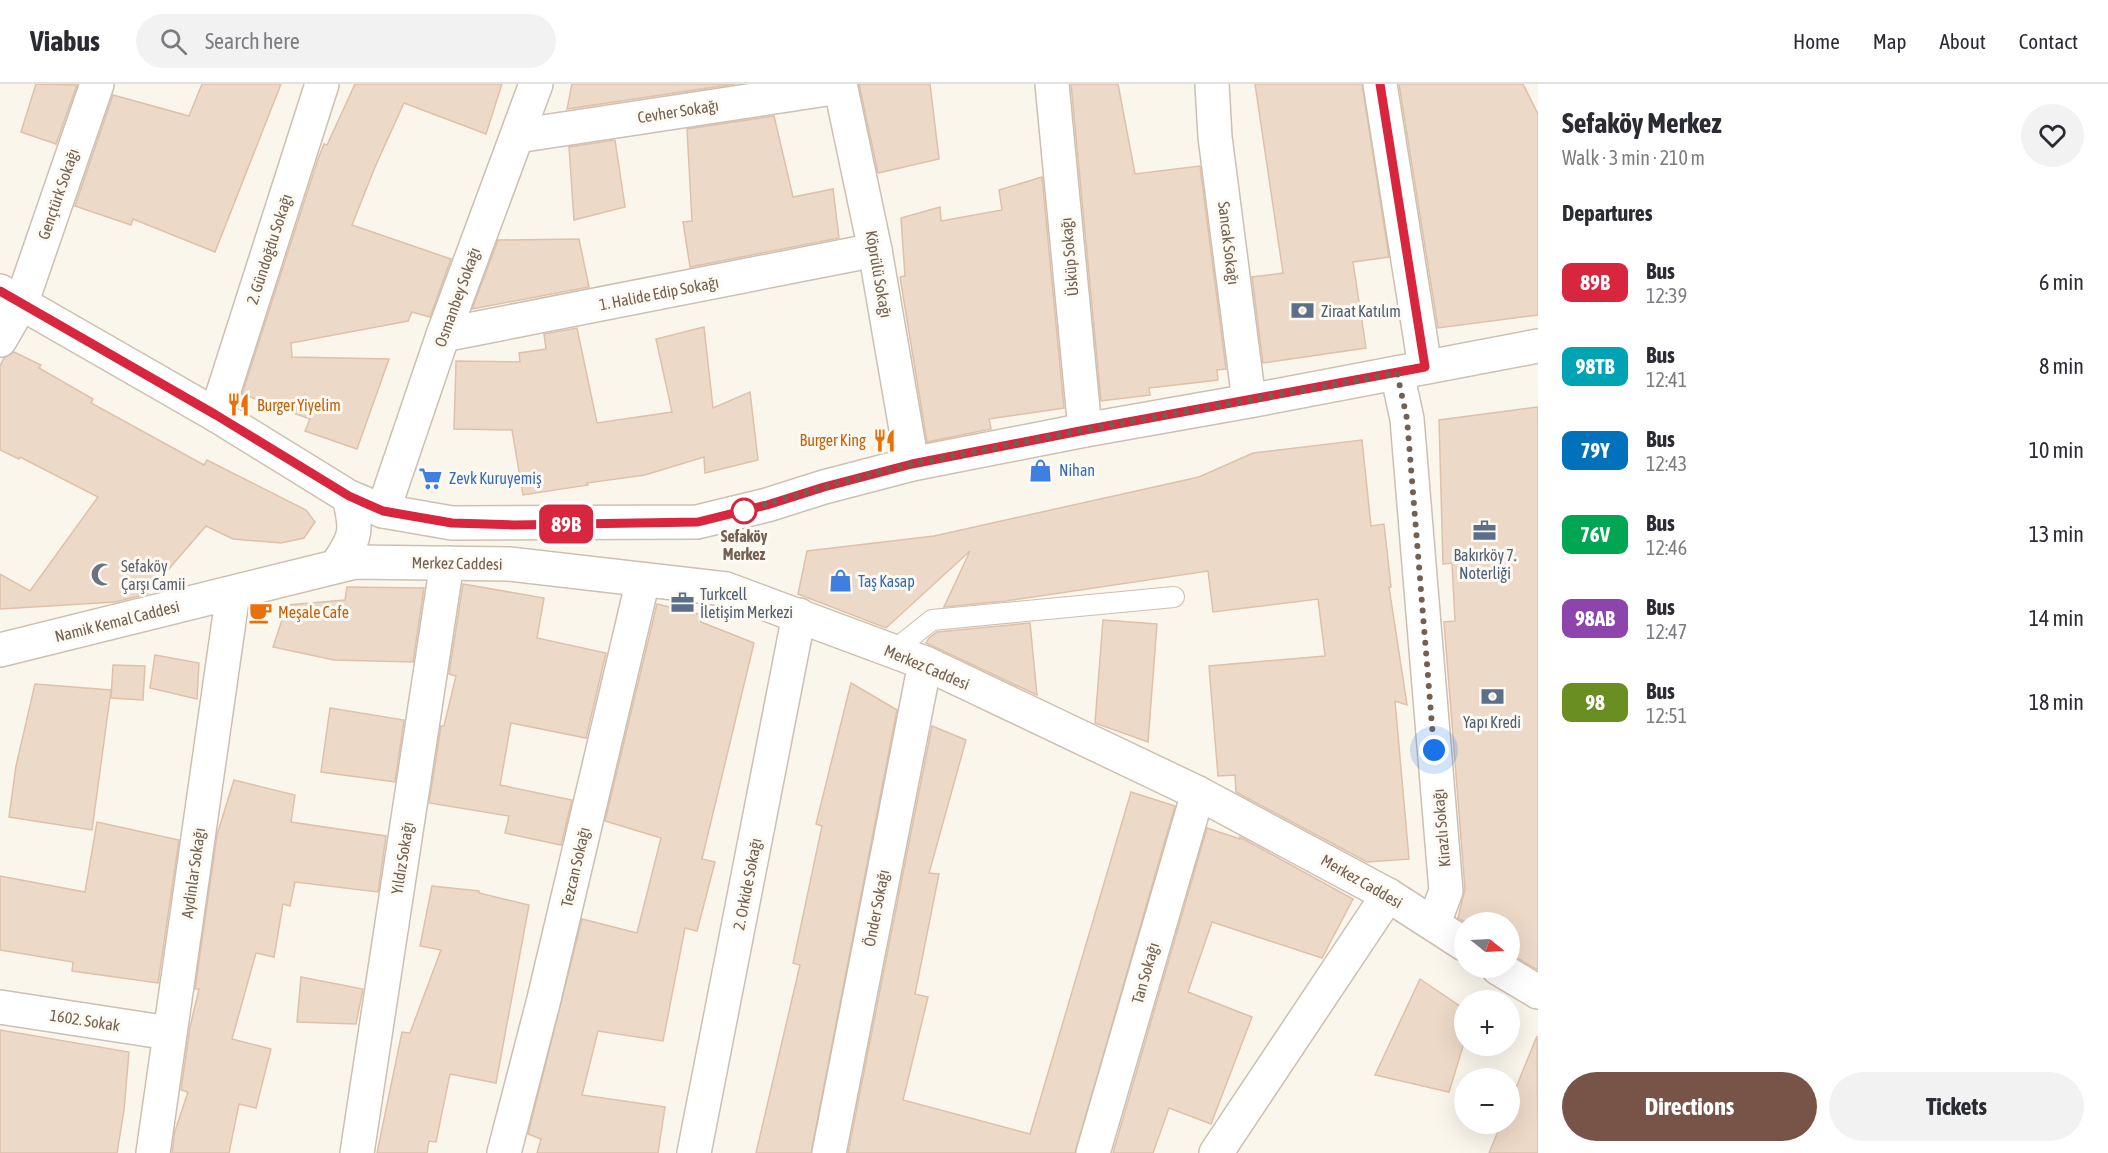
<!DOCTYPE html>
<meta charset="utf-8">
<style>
body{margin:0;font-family:"Asap Condensed",sans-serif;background:#f2f2f3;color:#2b2b33;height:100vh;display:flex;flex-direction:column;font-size:22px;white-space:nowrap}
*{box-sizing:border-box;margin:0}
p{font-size:20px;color:#7c7c81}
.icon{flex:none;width:33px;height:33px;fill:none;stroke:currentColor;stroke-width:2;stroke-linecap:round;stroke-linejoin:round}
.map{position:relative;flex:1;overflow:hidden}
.panel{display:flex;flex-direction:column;background:#fff;width:570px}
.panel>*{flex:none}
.badge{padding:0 12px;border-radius:9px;font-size:21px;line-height:39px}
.needle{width:39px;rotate:108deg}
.tools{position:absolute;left:1454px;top:828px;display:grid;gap:12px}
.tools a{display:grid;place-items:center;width:66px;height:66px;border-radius:50%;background:#fff;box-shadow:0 6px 24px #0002;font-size:30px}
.you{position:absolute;width:30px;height:30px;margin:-15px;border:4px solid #fff;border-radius:50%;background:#1a73e8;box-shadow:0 0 0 9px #1a73e833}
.map>.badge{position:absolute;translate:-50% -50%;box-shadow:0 0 0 3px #fff}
h2{padding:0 24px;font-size:22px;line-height:54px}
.round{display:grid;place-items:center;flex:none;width:63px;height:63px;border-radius:32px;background:#f2f2f3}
.overview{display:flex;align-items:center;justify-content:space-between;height:102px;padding:0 24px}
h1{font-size:28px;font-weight:700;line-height:45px}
.button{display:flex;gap:12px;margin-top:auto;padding:12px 24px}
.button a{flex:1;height:69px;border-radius:36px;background:#775348;color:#fff;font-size:24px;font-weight:700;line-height:69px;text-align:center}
.button a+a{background:#f2f2f3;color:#2b2b33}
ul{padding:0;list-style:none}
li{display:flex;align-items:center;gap:18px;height:84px;padding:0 24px}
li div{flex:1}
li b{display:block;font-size:22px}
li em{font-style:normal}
li .badge{min-width:66px;font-weight:700;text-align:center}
header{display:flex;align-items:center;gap:36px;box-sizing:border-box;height:84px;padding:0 30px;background:#fff;border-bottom:2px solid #e1e1e2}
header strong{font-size:28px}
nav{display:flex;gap:33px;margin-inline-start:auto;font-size:21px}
.search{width:420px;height:54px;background:#f2f2f3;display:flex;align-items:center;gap:15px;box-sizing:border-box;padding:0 21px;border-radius:33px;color:#7c7c81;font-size:22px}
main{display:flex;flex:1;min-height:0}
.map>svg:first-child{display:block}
</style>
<header>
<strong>Viabus</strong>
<div class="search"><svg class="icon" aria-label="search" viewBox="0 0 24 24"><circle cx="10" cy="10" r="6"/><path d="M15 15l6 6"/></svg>Search here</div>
<nav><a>Home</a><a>Map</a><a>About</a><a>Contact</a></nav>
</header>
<main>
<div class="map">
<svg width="1538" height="1069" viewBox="0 0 1538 1069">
<rect width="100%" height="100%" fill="#fbf6ec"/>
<g fill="#edd9c7" stroke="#dec1a9" stroke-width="1.5">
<polygon points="36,0 77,1 56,60 21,48"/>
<polygon points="202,0 281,0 215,168 133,135 131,141 75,122 113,11 189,32"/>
<polygon points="355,0 502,0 486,50 404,19 375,83 352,141 451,175 430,233 412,228 408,237 291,259 292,273 389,275 357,365 305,347 310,335 242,310 318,75 324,60 327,61"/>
<polygon points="572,0 735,0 567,25"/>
<polygon points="859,0 930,0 939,75 878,89"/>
<polygon points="1071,0 1118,0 1135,90 1200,82 1226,285 1217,286 1218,296 1149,304 1150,311 1101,317"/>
<polygon points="1255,0 1362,0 1389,173 1353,178 1366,264 1263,279 1252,193 1283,189"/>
<polygon points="1399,0 1523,0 1538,30 1538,231 1438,244"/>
<polygon points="774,32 793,113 833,105 839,154 690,183 683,138 692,137 687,45"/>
<polygon points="615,56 625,123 574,136 569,63"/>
<polygon points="1042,93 1064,324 989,335 991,345 927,358 900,193 905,192 901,134 940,123 941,137 1002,126 999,106"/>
<polygon points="579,155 589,203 472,225 498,156"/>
<polygon points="704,243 713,324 750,308 758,376 705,389 704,373 645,391 587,399 588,401 523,411 512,346 454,345 456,277 520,278 519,269 546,265 544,250 577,244 597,339 672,328 656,255"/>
<polygon points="14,268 41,281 39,284 93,315 91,319 204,381 207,376 306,426 315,438 304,454 281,459 233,455 206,442 147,510 115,518 0,525 0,490 30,507 98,413 20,373 19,375 0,366 0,282 4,274"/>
<polygon points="1538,323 1538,886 1509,869 1509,838 1465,838 1458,834 1465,805 1444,538 1455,537 1452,479 1443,480 1439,336"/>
<polygon points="1362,356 1371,442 1384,440 1391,503 1389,503 1407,621 1395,617 1409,775 1367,778 1236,708 1235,691 1218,692 1209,582 1325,572 1318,515 1213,528 1208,487 1006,517 944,523 970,467 886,544 798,510 807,467 934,452 1199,393 1253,369"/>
<polygon points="463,500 544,514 537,554 606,569 586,654 511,639 500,701 572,716 561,761 505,749 509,732 429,719 441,642 444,642 456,592 449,590"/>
<polygon points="347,503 424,504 413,578 334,576 273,563 287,521 345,516"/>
<polygon points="657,520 703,531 701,538 754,559 702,775 715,778 697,847 685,844 663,957 598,947 582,1011 665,1023 658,1069 537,1069 541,1055 528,1050 582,835 637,849 661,754 605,737"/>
<polygon points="1103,536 1157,540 1148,658 1095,639"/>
<polygon points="1030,539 1037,611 926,559 929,554 937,548"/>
<polygon points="155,571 199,579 197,615 150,604"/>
<polygon points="113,581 145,582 143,616 111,614"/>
<polygon points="851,599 897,626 811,1069 756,1069 800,881 793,879 822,742 816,740"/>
<polygon points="35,600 111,606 92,746 9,733 16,682"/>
<polygon points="330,624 404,636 395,698 321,688"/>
<polygon points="932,642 966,656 929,789 939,790 915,910 928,913 903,1016 1030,1050 1131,708 1175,722 1075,1069 848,1069"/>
<polygon points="234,696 295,711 291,738 386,752 378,808 295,798 290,822 283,820 274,873 256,869 232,955 271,965 256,1024 239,1020 229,1069 172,1069 175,1047 188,1008 181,1006 190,943 199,905 195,905 217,751"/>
<polygon points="97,738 179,756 158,899 72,887 73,878 0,866 0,792 85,808"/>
<polygon points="1207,744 1240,755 1240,753 1353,815 1322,874 1212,838 1188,908 1252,933 1211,1040 1169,1024 1153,1069 1113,1069"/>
<polygon points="432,802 479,807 479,809 529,821 496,999 450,990 436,1058 429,1057 427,1069 377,1069 402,948 410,949 441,866 420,862"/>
<polygon points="301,893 363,905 356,940 297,938"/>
<polygon points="1420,895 1464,925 1464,959 1449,1008 1375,991"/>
<polygon points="0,946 129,968 124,1026 117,1069 0,1069"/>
<polygon points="1537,952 1538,1069 1489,1069 1501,1040 1509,1040 1509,1021"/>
</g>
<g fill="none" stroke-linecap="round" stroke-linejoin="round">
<defs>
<polyline id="lane" points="893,567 932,536 1174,513"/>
<g id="street">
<polyline points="840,0 875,166 912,380"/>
<polyline points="1052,0 1085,346"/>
<polyline points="1212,0 1215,53 1249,317"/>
<polyline points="517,52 840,3"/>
<polyline points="443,251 875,166"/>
<polyline points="0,256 21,220 97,0"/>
<polyline points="1397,289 1407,335 1446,807 1434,839"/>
<polyline points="216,331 322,0"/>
<polyline points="383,427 443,251 536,0"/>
<polyline points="0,923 169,949"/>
<polyline points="153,1069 233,509"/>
<polyline points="357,1069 447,479"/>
<polyline points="504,1069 544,915 643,496"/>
<polyline points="694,1069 799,531"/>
<polyline points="829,1069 925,579"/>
<polyline points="1093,1069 1198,709"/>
<polyline points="1216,1069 1388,811"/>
</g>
<g id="secondary">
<polyline points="1380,0 1425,283"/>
<polyline points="0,207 216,331 349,413 383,427 452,439 697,438 767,421 824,403 912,380 1085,346 1249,317 1538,262"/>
<path d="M337 481C357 452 357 446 349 413"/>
<polyline points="0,566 355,478 509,480 726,505 925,579 1198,709 1388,811 1464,860"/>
<polyline points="1498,884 1538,908"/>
</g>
</defs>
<use href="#lane" stroke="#ccbfb3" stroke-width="22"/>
<use href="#street" stroke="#ccbfb3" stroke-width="36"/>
<use href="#secondary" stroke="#cec0b1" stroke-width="36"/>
<use href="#lane" stroke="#fff" stroke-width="20"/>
<use href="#street" stroke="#fff" stroke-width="33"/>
<use href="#secondary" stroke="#fff" stroke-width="33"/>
</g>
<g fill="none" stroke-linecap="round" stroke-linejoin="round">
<defs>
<polyline id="line" points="0,207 216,331 349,412 383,427 452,439 514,441 698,438 767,421 824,403 912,380 1085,346 1425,283 1380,0"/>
</defs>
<use href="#line" stroke="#fff" stroke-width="14"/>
<use href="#line" stroke="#d7263d" stroke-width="9"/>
<polyline stroke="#746051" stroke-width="6" stroke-dasharray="0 10.8" points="744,427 824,403 912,380 1085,346 1397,289 1407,335 1434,666"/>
</g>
<defs>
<symbol id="bank-bare" viewBox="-9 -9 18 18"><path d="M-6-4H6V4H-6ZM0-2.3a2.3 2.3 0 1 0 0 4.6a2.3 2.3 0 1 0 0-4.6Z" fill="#5c6f8a" stroke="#fdfaf3" stroke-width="2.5" paint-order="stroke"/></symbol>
<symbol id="restaurant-bare" viewBox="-9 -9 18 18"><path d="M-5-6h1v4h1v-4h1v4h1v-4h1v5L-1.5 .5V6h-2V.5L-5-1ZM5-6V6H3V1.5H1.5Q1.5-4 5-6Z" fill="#e8710a" stroke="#fdfaf3" stroke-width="2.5" paint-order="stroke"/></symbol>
<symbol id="shop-bare" viewBox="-9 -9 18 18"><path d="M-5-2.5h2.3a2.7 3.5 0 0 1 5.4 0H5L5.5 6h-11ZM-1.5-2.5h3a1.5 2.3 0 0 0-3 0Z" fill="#3f7fe0" stroke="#fdfaf3" stroke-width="2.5" paint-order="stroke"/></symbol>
<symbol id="supermarket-bare" viewBox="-9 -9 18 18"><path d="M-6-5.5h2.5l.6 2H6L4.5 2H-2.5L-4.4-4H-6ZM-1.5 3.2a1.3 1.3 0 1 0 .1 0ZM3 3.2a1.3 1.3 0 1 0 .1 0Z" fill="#3f7fe0" stroke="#fdfaf3" stroke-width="2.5" paint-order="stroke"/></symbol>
<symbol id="office-bare" viewBox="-9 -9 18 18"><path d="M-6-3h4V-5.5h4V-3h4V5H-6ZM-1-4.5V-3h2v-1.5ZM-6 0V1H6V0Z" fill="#5c6f8a" stroke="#fdfaf3" stroke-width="2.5" paint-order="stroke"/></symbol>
<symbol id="mosque-bare" viewBox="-9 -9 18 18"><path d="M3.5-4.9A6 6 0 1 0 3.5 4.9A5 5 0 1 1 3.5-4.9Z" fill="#6b7280" stroke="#fdfaf3" stroke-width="2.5" paint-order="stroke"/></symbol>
<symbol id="cafe-bare" viewBox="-9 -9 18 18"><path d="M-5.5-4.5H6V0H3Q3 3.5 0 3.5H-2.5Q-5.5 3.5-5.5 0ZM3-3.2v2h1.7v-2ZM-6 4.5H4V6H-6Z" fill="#e8710a" stroke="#fdfaf3" stroke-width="2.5" paint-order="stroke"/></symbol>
</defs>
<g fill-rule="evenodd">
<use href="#bank-bare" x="1286" y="210" width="33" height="33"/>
<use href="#restaurant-bare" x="222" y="304" width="33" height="33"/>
<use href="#restaurant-bare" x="868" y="340" width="33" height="33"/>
<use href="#shop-bare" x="1024" y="370" width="33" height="33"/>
<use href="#supermarket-bare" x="414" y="378" width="33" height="33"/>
<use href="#office-bare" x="1468" y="430" width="33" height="33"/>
<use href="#mosque-bare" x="86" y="474" width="33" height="33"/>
<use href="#shop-bare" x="824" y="480" width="33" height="33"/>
<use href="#office-bare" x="666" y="502" width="33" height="33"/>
<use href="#cafe-bare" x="244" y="512" width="33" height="33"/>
<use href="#bank-bare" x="1476" y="596" width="33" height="33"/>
</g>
<circle fill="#fff" stroke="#d7263d" stroke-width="3" cx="744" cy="427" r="12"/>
<g text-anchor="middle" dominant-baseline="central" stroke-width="6" stroke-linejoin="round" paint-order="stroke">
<g font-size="16" fill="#746051" stroke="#fdfaf3">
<text transform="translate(678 27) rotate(-9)">Cevher Sokağı</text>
<text transform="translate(58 110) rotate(-71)">Gençtürk Sokağı</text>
<text transform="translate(1229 159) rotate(83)">Sancak Sokağı</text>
<text transform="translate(269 165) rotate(-72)">2. Gündoğdu Sokağı</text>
<text transform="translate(1069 173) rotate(-95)">Üsküp Sokağı</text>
<text transform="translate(879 190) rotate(80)">Köprülü Sokağı</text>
<text transform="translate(659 209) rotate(-11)">1. Halide Edip Sokağı</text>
<text transform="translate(457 213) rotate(-70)">Osmanbey Sokağı</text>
<text transform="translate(457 479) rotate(1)">Merkez Caddesi</text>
<text transform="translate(117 537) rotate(-14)">Namik Kemal Caddesi</text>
<text transform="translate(927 583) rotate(23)">Merkez Caddesi</text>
<text transform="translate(1441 744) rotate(-95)">Kirazlı Sokağı</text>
<text transform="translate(402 774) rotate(-81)">Yıldız Sokağı</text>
<text transform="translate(575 783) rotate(-77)">Tezcan Sokağı</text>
<text transform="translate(193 789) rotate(-82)">Aydinlar Sokağı</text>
<text transform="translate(1362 797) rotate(30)">Merkez Caddesi</text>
<text transform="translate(747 800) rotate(-79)">2. Orkide Sokağı</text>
<text transform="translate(876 824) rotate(-79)">Önder Sokağı</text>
<text transform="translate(1145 889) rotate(-74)">Tan Sokağı</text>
<text transform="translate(85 936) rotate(9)">1602. Sokak</text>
</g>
<g font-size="16" fill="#4e5e75" stroke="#fdfaf3" text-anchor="start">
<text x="1321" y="227">Ziraat Katılım</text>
<text x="1485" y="471" text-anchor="middle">Bakırköy 7.<tspan x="1485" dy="18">Noterliği</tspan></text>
<text x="700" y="510">Turkcell<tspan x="700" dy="18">İletişim Merkezi</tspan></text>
<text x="1492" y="638" text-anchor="middle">Yapı Kredi</text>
</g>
<g font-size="16" fill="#c56008" stroke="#fdfaf3" text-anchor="start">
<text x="257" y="321">Burger Yiyelim</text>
<text x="866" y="356" text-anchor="end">Burger King</text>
<text x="278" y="528">Meşale Cafe</text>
</g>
<g font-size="16" fill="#366cbe" stroke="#fdfaf3" text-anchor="start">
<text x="1059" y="386">Nihan</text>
<text x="449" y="394">Zevk Kuruyemiş</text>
<text x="858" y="497">Taş Kasap</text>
</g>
<g font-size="16" font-weight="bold" fill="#746051" stroke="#fdfaf3">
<text x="744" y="452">Sefaköy<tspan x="744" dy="18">Merkez</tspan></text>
</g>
<g font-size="16" fill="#5b616d" stroke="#fdfaf3" text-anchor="start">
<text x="121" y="482">Sefaköy<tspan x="121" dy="18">Çarşı Camii</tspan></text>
</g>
</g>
</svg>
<div class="tools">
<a><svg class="needle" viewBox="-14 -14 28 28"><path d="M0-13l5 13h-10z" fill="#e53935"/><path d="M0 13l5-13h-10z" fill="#7c7c81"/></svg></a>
<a>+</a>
<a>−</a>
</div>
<div class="you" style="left:1434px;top:666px"></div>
<b class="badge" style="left:566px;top:440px;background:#d7263d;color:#fff">89B</b>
</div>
<section class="panel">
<div class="overview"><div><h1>Sefaköy Merkez</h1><p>Walk · 3 min · 210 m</p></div><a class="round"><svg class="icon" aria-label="heart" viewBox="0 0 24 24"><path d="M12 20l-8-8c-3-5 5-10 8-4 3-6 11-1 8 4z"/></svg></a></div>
<h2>Departures</h2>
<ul>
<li><span class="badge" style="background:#d7263d;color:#fff">89B</span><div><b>Bus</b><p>12:39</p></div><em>6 min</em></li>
<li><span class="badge" style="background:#00a3b4;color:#fff">98TB</span><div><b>Bus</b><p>12:41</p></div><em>8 min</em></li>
<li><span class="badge" style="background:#0072bc;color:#fff">79Y</span><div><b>Bus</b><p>12:43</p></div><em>10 min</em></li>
<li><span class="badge" style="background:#00a651;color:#fff">76V</span><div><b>Bus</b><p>12:46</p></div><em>13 min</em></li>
<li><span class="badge" style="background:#8e44ad;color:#fff">98AB</span><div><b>Bus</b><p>12:47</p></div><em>14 min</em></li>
<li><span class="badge" style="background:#6b8e23;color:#fff">98</span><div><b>Bus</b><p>12:51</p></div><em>18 min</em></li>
</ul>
<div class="button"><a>Directions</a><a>Tickets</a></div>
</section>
</main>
